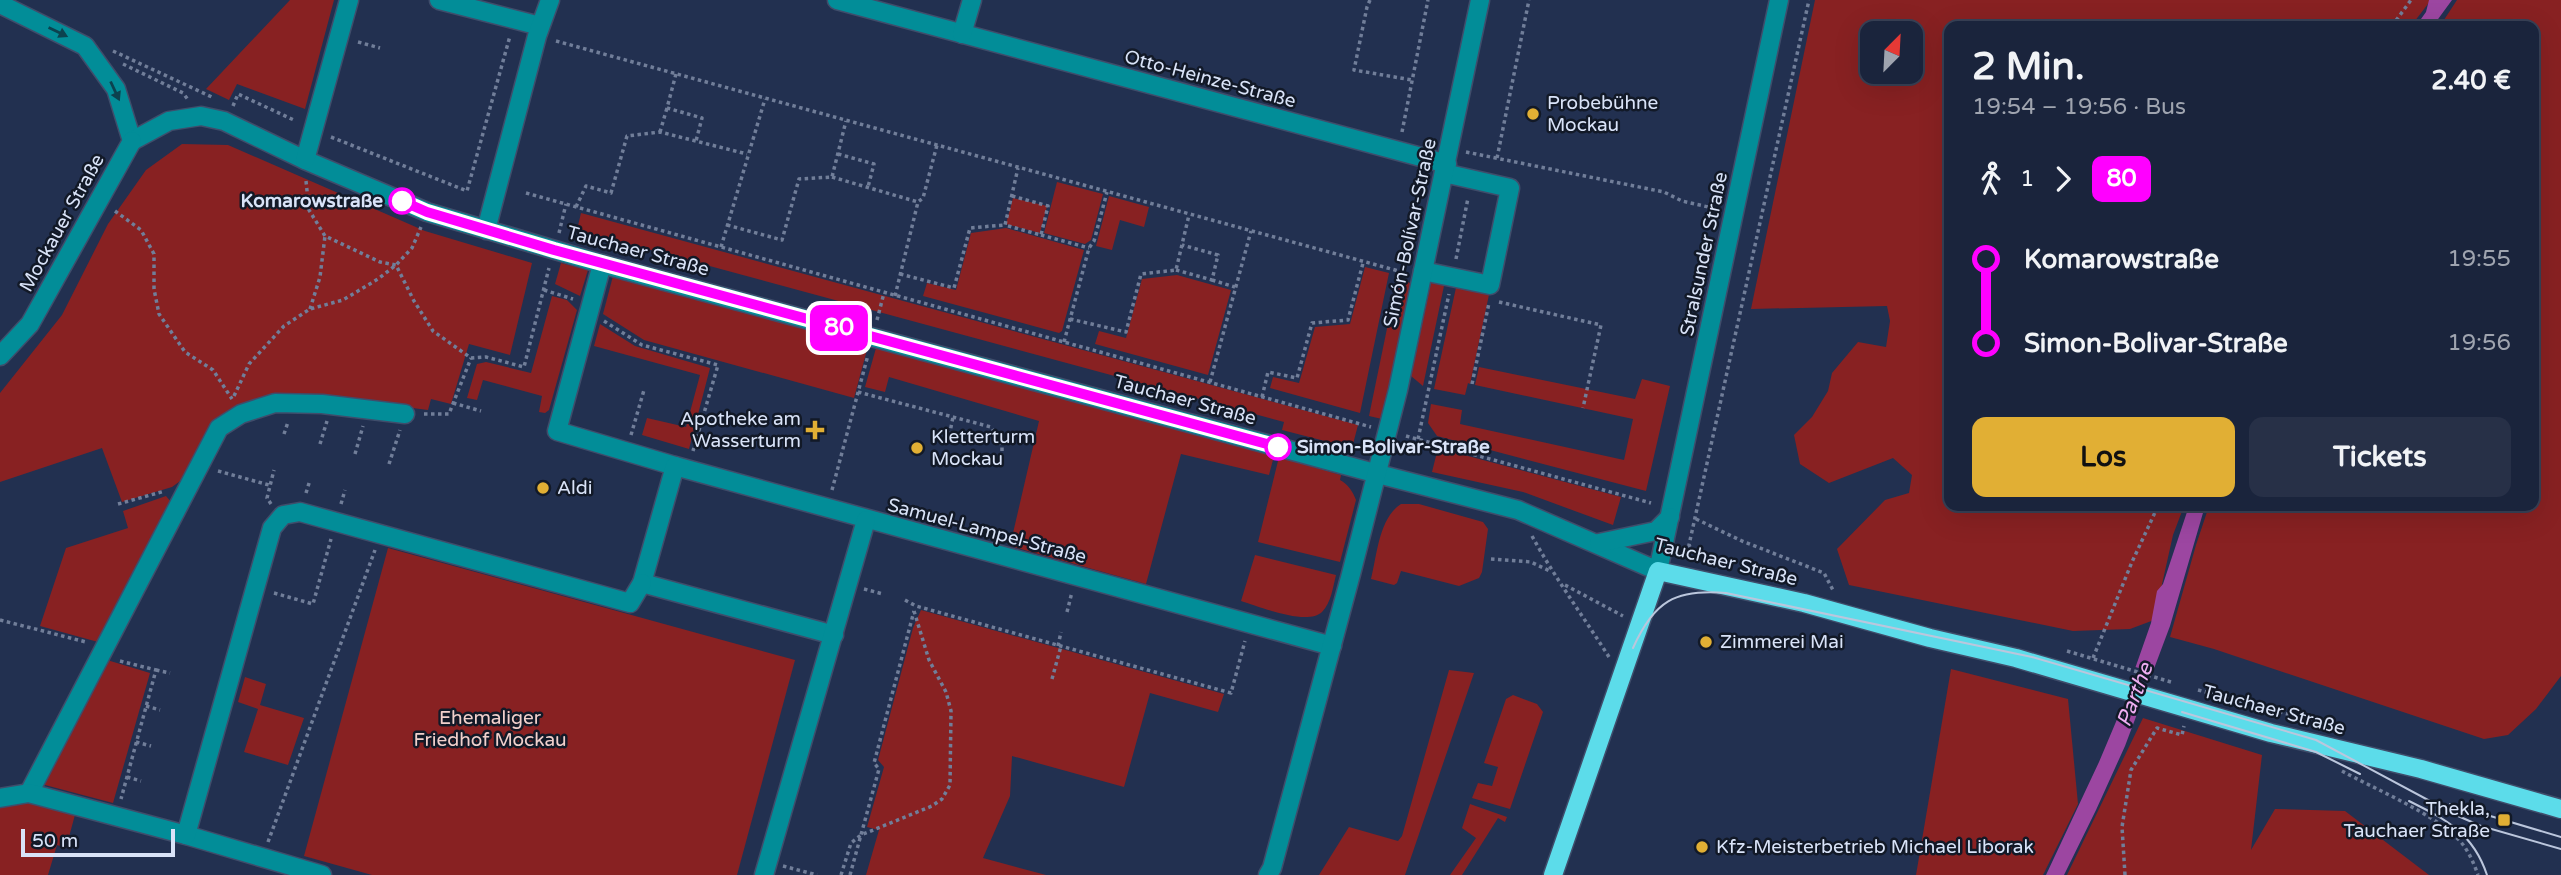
<!DOCTYPE html>
<html lang="de">
<meta charset="utf-8">
<style>
body{margin:0;font-family:"Varela Round",sans-serif;background:#273047;color:#f1f3f6;height:100vh;display:flex;flex-direction:column;font-size:26px;white-space:nowrap}
*{box-sizing:border-box;margin:0}
p{font-size:23px;color:#9fa4af}
.icon{flex:none;width:38px;height:38px;fill:none;stroke:currentColor;stroke-width:2;stroke-linecap:round;stroke-linejoin:round}
.map{position:relative;flex:1;overflow:hidden}
.details{position:absolute;left:1944px;top:21px;width:595px;height:490px;display:flex;flex-direction:column;background:#1a243c;border-radius:14px;box-shadow:0 7px 28px #0002,0 0 0 2px #384156}
.details>*{flex:none}
.badge{padding:0 14px;border-radius:10px;font-size:24px;line-height:46px}
.needle{width:46px;rotate:24deg}
.tools{position:absolute;left:1860px;top:21px;display:grid;gap:14px}
.tools a{display:grid;place-items:center;width:63px;height:63px;border-radius:14px;background:#1a243c;box-shadow:0 7px 28px #0002,0 0 0 2px #384156;font-size:35px}
.scale{position:absolute;left:21px;bottom:18px;width:154px;box-sizing:border-box;padding-left:7px;border:4px solid #d9e3f8;border-top:0;font-size:19px;line-height:24px;white-space:nowrap;color:#d9e3f8;-webkit-text-stroke:5px #121927;paint-order:stroke}
.map>.badge{position:absolute;translate:-50% -50%;box-shadow:0 0 0 4px #fff}
.legs{display:flex;align-items:center;gap:10px;height:77px;padding:0 28px;font-size:23px}
.legs p{margin-inline-start:auto}
.overview{display:flex;align-items:center;justify-content:space-between;height:119px;padding:0 28px}
h1{font-size:38px;font-weight:700;line-height:52px}
.cta{display:flex;gap:14px;margin-top:auto;padding:14px 28px}
.cta a{flex:1;height:80px;border-radius:14px;background:#e1af34;color:#111;font-size:28px;font-weight:700;line-height:80px;text-align:center}
.cta a+a{background:#273047;color:#f1f3f6}
ul{padding:0 28px;list-style:none}
li{display:flex;align-items:center;gap:24px;height:84px;font-size:26px}
li i{display:grid;place-items:center;width:10px;height:100%;margin:0 9px;background:currentColor}
li i::after{content:'';width:18px;height:18px;margin:-9px;border:5px solid;border-radius:50%;background:#1a243c}
li p{margin-inline-start:auto}
li:first-child i{background:linear-gradient(#0000 50%,currentColor 0)}
li:last-child i{background:linear-gradient(currentColor 50%,#0000 0)}
.map>svg:first-child{display:block}
</style>
<div class="map">
<svg width="2561" height="875" viewBox="0 0 2561 875">
<rect width="100%" height="100%" fill="#223050"/>
<g fill="#882122" fill-rule="evenodd">
<polygon points="290,0 334,0 305,109 237,84 229,100 206,89"/>
<path d="M1815 0H2431L2411 26H1950V506H2184L2173 535 2154 620 2130 629 2073 631 1849 585 1837 549 1885 500 1909 493 1912 475 1893 458 1829 483 1800 464 1794 435 1812 417 1828 391 1832 373 1858 342 1886 347 1890 321 1887 306 1751 309ZM1872 33H1911V72H1872Z"/>
<polygon points="2457,0 2561,0 2561,676 2536,709 2508,735 2484,739 2214,649 2170,637 2196,545 2209,506 2534,506 2534,26 2440,26"/>
<polygon points="182,144 228,145 425,231 532,263 510,355 469,344 451,404 431,399 428,410 311,395 286,394 268,396 212,428 203,440 183,479 172,487 122,502 102,448 0,482 0,393 62,315 108,224 146,170"/>
<polygon points="1057,182 1103,194 1091,240 1085,244 1044,233"/>
<polygon points="1109,196 1149,207 1144,227 1120,220 1112,250 1096,246"/>
<polygon points="1013,198 1047,206 1040,233 1006,224"/>
<polygon points="581,213 1358,425 1352,448 1282,430 1284,422 577,230"/>
<polygon points="1006,228 1084,250 1062,331 1059,333 923,296 927,283 956,290 971,233"/>
<polygon points="561,263 588,270 580,296 555,284"/>
<polygon points="1365,267 1389,273 1360,413 1270,388 1273,377 1299,383 1315,327 1350,324"/>
<polygon points="1177,275 1231,290 1208,375 1095,344 1099,331 1126,338 1142,279"/>
<polygon points="1398,275 1411,284 1382,419 1369,416"/>
<polygon points="613,276 868,346 854,398 644,340 603,314"/>
<polygon points="1432,278 1445,281 1423,386 1411,376"/>
<polygon points="1457,283 1490,290 1470,384 1468,383 1465,395 1434,389"/>
<polygon points="552,296 567,300 577,310 549,410 545,413 539,412 542,396 483,380 477,400 467,398 477,364 486,362 531,373"/>
<polygon points="600,324 635,346 710,368 689,449 642,435 647,418 686,427 700,375 594,346"/>
<polygon points="876,348 1274,456 1269,475 1181,454 1146,584 1010,546 1039,421 889,377 885,392 865,387"/>
<polygon points="1479,367 1635,399 1642,379 1670,386 1646,491 1437,436 1428,423 1431,404 1462,410 1460,424 1624,460 1633,419 1475,385"/>
<polygon points="1438,448 1621,497 1613,525 1523,492 1432,472"/>
<path d="M1279 457 1341 475 1340 480C1348 484 1353 492 1356 500L1340 562 1258 542Z"/>
<polygon points="166,496 171,502 103,640 99,639 98,642 40,626 66,548 128,528 123,511"/>
<path d="M1401 504H1419L1483 522 1488 529 1482 572 1479 578 1459 586 1401 571 1397 583 1394 585 1371 579C1377 555 1379 518 1401 504Z"/>
<polygon points="388,548 795,660 737,875 372,875 304,856"/>
<path d="M1255 555 1336 575C1333 587 1331 603 1322 612 1307 626 1260 607 1241 601Z"/>
<polygon points="921,610 1224,694 1218,712 1150,693 1124,787 1012,756 1010,796 983,858 1046,875 866,875 879,830 867,827 884,767 878,760 913,628"/>
<polygon points="107,660 150,673 113,803 45,785 43,775"/>
<polygon points="1951,669 2068,699 2078,804 2043,875 1916,875"/>
<polygon points="1449,670 1474,673 1405,875 1319,875 1349,827 1398,841 1402,836"/>
<polygon points="245,677 266,684 260,705 304,718 288,765 244,752 258,709 238,702"/>
<polygon points="1513,695 1537,704 1543,712 1510,809 1472,798 1478,783 1492,786 1498,767 1484,763 1506,699"/>
<polygon points="2143,718 2262,755 2251,850 2275,809 2345,811 2429,875 2067,875"/>
<polygon points="8,802 44,802 76,811 66,848 57,845 48,875 0,875 0,804"/>
<polygon points="1470,804 1507,817 1505,822 1498,818 1462,875 1450,875 1476,838 1462,828"/>
</g>
<g fill="#9c46a1">
<polygon points="2429,0 2452,0 2433,26 2416,26 2426,12"/>
<polygon points="2189,506 2205,506 2170,626 2125,746 2096,810 2064,875 2046,875 2099,762 2118,717 2151,623 2157,591 2163,584"/>
</g>
<polygon fill="#223050" points="2132,666 2155,673 2139,717 2117,710"/>
<g fill="none" stroke-linecap="round" stroke-linejoin="round">
<defs>
<g id="minor">
<polyline points="439,0 540,26"/>
<polyline points="837,0 1447,164"/>
<polyline points="0,4 85,46 116,89 132,141"/>
<polyline points="962,34 972,0"/>
<polyline points="132,141 169,121 201,116 224,121 305,160 427,212 602,264 1378,474 1518,510 1658,571 1779,0"/>
<polyline points="305,160 349,0"/>
<polyline points="486,230 537,36 550,0"/>
<polyline points="602,264 557,431 675,466"/>
<polyline points="1423,271 1490,285 1510,188 1444,173"/>
<polyline points="0,356 30,324 132,141"/>
<polyline points="1599,543 1656,531 1670,517"/>
<polyline points="834,635 642,583 675,466 1332,646"/>
<polyline points="29,793 219,428 241,414 275,403 322,404 405,414"/>
<polyline points="0,798 29,793 186,835 322,875"/>
<polyline points="186,835 272,528 283,515 300,512 630,603 642,583"/>
<polyline points="764,875 866,520"/>
<polyline points="1268,875 1272,868 1351,574 1398,390 1480,0"/>
</g>
<polyline id="major" points="1553,875 1658,571 1804,603 1930,638 2016,658 2271,733 2421,769 2561,809"/>
</defs>
<use href="#minor" stroke="#3f4d6b" stroke-width="21"/>
<use href="#major" stroke="#3f4d6b" stroke-width="21"/>
<g stroke="#717e99" stroke-width="3.5" stroke-dasharray="3.5 3.5" stroke-linecap="butt">
<polyline points="1370,0 1367,7 1354,70 1412,80"/>
<polyline points="2392,26 2411,0"/>
<polyline points="556,41 1406,273"/>
<polyline points="358,42 380,48"/>
<polyline points="113,51 214,98"/>
<polyline points="123,64 183,93 189,101"/>
<polyline points="676,74 667,108 702,118 696,141"/>
<polyline points="233,106 238,94 296,121"/>
<polyline points="660,132 667,108"/>
<polyline points="1402,132 1428,0"/>
<polyline points="331,137 467,191 510,36"/>
<polyline points="1466,152 1664,192 1682,201 1717,209"/>
<polyline points="838,154 874,164 868,187"/>
<polyline points="1497,158 1529,0"/>
<polyline points="832,177 918,202"/>
<polyline points="306,181 309,210 325,236 380,262 396,265 414,301 433,331 471,358 486,357 524,367 549,268"/>
<polyline points="526,193 1371,427"/>
<polyline points="1012,196 1048,206 1041,235 1005,225 1018,168"/>
<polyline points="576,207 586,186 611,193 627,136 660,132 747,154"/>
<polyline points="115,211 141,230 154,254 154,289 159,314 185,352 213,370 232,399"/>
<polyline points="727,225 782,240 799,179 832,177 846,121"/>
<polyline points="559,233 566,204"/>
<polyline points="1041,235 1089,248"/>
<polyline points="721,247 765,99"/>
<polyline points="1456,259 1468,198"/>
<polyline points="1176,270 1212,280 1218,255 1182,245"/>
<polyline points="900,274 954,288 970,228 1004,225"/>
<polyline points="1212,280 1235,287"/>
<polyline points="544,290 573,299"/>
<polyline points="895,296 918,202 923,198 937,145"/>
<polyline points="1499,302 1601,325 1583,408"/>
<polyline points="310,309 320,277 325,236"/>
<polyline points="1070,319 1126,332 1141,274 1176,270 1189,215"/>
<polyline points="877,320 884,293"/>
<polyline points="604,321 642,345 718,365 693,451"/>
<polyline points="1064,342 1089,248 1094,241 1107,192"/>
<polyline points="1210,382 1251,231"/>
<polyline points="1472,384 1489,303"/>
<polyline points="858,392 991,427 1002,446 1002,467"/>
<polyline points="234,396 249,364 284,326 310,309 343,300 378,279 396,265 412,248 421,227"/>
<polyline points="1262,397 1268,372 1297,378 1312,323 1348,320 1363,263"/>
<polyline points="453,403 481,411"/>
<polyline points="424,414 449,414 471,358"/>
<polyline points="284,434 288,422"/>
<polyline points="631,435 644,390"/>
<polyline points="1406,436 1651,503"/>
<polyline points="1418,439 1449,294"/>
<polyline points="948,442 953,417"/>
<polyline points="320,444 327,421"/>
<polyline points="355,454 363,426"/>
<polyline points="389,464 400,430"/>
<polyline points="218,471 269,485"/>
<polyline points="832,490 868,355"/>
<polyline points="306,493 310,480"/>
<polyline points="118,504 165,491"/>
<polyline points="271,504 267,498 274,470"/>
<polyline points="341,504 345,490"/>
<polyline points="1696,519 1742,541 1824,573 1834,592"/>
<path d="M1532 536C1555 578 1583 616 1609 657"/>
<polyline points="1491,559 1531,562 1550,571"/>
<polyline points="1697,559 1689,545 1809,0"/>
<polyline points="1565,585 1623,616"/>
<polyline points="864,589 883,594"/>
<polyline points="274,593 313,604 331,539"/>
<polyline points="905,600 916,606 1231,693 1245,641"/>
<polyline points="1067,612 1072,592"/>
<polyline points="0,620 86,642"/>
<polyline points="1058,646 1061,632"/>
<polyline points="2067,651 2171,682"/>
<polyline points="2093,658 2132,562 2158,506"/>
<polyline points="120,661 156,670 121,799"/>
<polyline points="156,670 170,673"/>
<polyline points="1052,679 1061,646"/>
<polyline points="2198,690 2336,727"/>
<polyline points="146,706 160,710"/>
<polyline points="136,742 151,746"/>
<path d="M2342 771C2377 790 2428 811 2456 837 2467 847 2473 861 2478 875"/>
<polyline points="127,777 141,781"/>
<polyline points="268,842 375,550"/>
<polyline points="783,866 817,875"/>
<polyline points="841,875 851,843 861,835 932,806 942,799 950,785 951,711 946,692 929,660 914,611"/>
<polyline points="850,875 879,769 874,763 914,611"/>
<polyline points="2125,875 2122,827 2131,770 2157,728 2182,735 2184,726"/>
</g>
<use href="#minor" stroke="#028d98" stroke-width="18"/>
<use href="#major" stroke="#5cdcea" stroke-width="18"/>
<g stroke="#bbc6dc" stroke-width="2">
<path d="M1633 648C1654 601 1675 589 1726 593L2032 657 2316 740 2458 816 2481 826 2561 849"/>
<polyline points="2182,712 2316,752 2360,774"/>
<path d="M2409 801C2447 820 2473 833 2487 875"/>
<polyline points="2450,804 2561,837"/>
</g>
</g>
<defs><path id="oneway-solid" d="M-6-.8H1V-3.2L6.5 0L1 3.2V.8H-6Z" transform="scale(1.75)"/></defs>
<g fill="#0c424f">
<use href="#oneway-solid" transform="translate(58 32) rotate(26)"/>
<use href="#oneway-solid" transform="translate(115 91) rotate(65)"/>
</g>
<g fill="none" stroke-linecap="round" stroke-linejoin="round">
<defs>
<polyline id="line-1" points="402,201 427,212 554,250 1278,447"/>
</defs>
<use href="#line-1" stroke="#fff" stroke-width="16"/>
<use href="#line-1" stroke="#f0f" stroke-width="10"/>
</g>
<g fill="#e1af34" stroke="#121927" stroke-width="2.5">
<circle cx="1533" cy="114" r="7"/>
<path d="M811.5 419.5h7v7h7v7h-7v7h-7v-7h-7v-7h7z"/>
<circle cx="917" cy="448" r="7"/>
<circle cx="543" cy="488" r="7"/>
<circle cx="1706" cy="642" r="7"/>
<rect x="2497" y="813" width="14" height="14" rx="3.5"/>
<circle cx="1702" cy="847" r="7"/>
</g>
<g fill="#fff" stroke="#f0f" stroke-width="3.5">
<circle cx="402" cy="201" r="12"/>
<circle cx="1278" cy="447" r="12"/>
</g>
<g text-anchor="middle" dominant-baseline="central" stroke-width="5" stroke-linejoin="round" paint-order="stroke">
<g font-size="19" fill="#d9e3f8" stroke="#121927">
<text transform="translate(1210 79) rotate(15)">Otto-Heinze-Straße</text>
<text transform="translate(62 223) rotate(-61)">Mockauer Straße</text>
<text transform="translate(1410 233) rotate(-78)">Simón-Bolívar-Straße</text>
<text transform="translate(638 251) rotate(15)">Tauchaer Straße</text>
<text transform="translate(1704 254) rotate(-78)">Stralsunder Straße</text>
<text transform="translate(1185 400) rotate(15)">Tauchaer Straße</text>
<text transform="translate(987 531) rotate(15)">Samuel-Lampel-Straße</text>
<text transform="translate(1726 562) rotate(14)">Tauchaer Straße</text>
<text transform="translate(2274 710) rotate(15)">Tauchaer Straße</text>
</g>
<g font-size="19" fill="#d9e3f8" stroke="#121927" text-anchor="start">
<text x="1547" y="103">Probebühne<tspan x="1547" dy="22">Mockau</tspan></text>
<text x="801" y="419" text-anchor="end">Apotheke am<tspan x="801" dy="22">Wasserturm</tspan></text>
<text x="931" y="437">Kletterturm<tspan x="931" dy="22">Mockau</tspan></text>
<text x="557" y="488">Aldi</text>
<text x="1720" y="642">Zimmerei Mai</text>
<text x="2490" y="809" text-anchor="end">Thekla,<tspan x="2490" dy="22">Tauchaer Straße</tspan></text>
<text x="1716" y="847">Kfz-Meisterbetrieb Michael Liborak</text>
</g>
<g font-size="19" font-weight="bold" fill="#d9e3f8" stroke="#121927" text-anchor="end">
<text x="383" y="201">Komarowstraße</text>
<text x="1297" y="447" text-anchor="start">Simon-Bolivar-Straße</text>
</g>
<g font-size="19" fill="#f2d0cc" stroke="#121927">
<text x="490" y="718">Ehemaliger<tspan x="490" dy="22">Friedhof Mockau</tspan></text>
</g>
<g font-size="21" font-style="italic" fill="#efaff2" stroke="#121927">
<text transform="translate(2135 695) rotate(-69)">Parthe</text>
</g>
</g>
</svg>
<div class="tools">
<a><svg class="needle" viewBox="-14 -14 28 28"><path d="M0-13l5 13h-10z" fill="#e53935"/><path d="M0 13l5-13h-10z" fill="#9fa4af"/></svg></a>
</div>
<div class="scale">50 m</div>
<b class="badge" style="left:839px;top:328px;background:#f0f;color:#fff">80</b>
<section class="details">
<div class="overview"><div><h1>2 Min.</h1><p>19:54 – 19:56 · Bus</p></div><b>2.40 €</b></div>
<div class="legs"><svg class="icon" aria-label="walk" viewBox="0 0 24 24"><circle cx="13" cy="4" r="2"/><path d="M13 8l-2 6 4 7M11 14l-3 7M7 12l3-4h3l4 4"/></svg>1<svg class="icon" aria-label="forward" viewBox="0 0 24 24"><path d="M9 5l7 7-7 7"/></svg><b class="badge" style="background:#f0f;color:#fff">80</b></div>
<ul>
<li><i style="color:#f0f"></i><b>Komarowstraße</b><p>19:55</p></li>
<li><i style="color:#f0f"></i><b>Simon-Bolivar-Straße</b><p>19:56</p></li>
</ul>
<div class="cta"><a>Los</a><a>Tickets</a></div>
</section>
</div>
